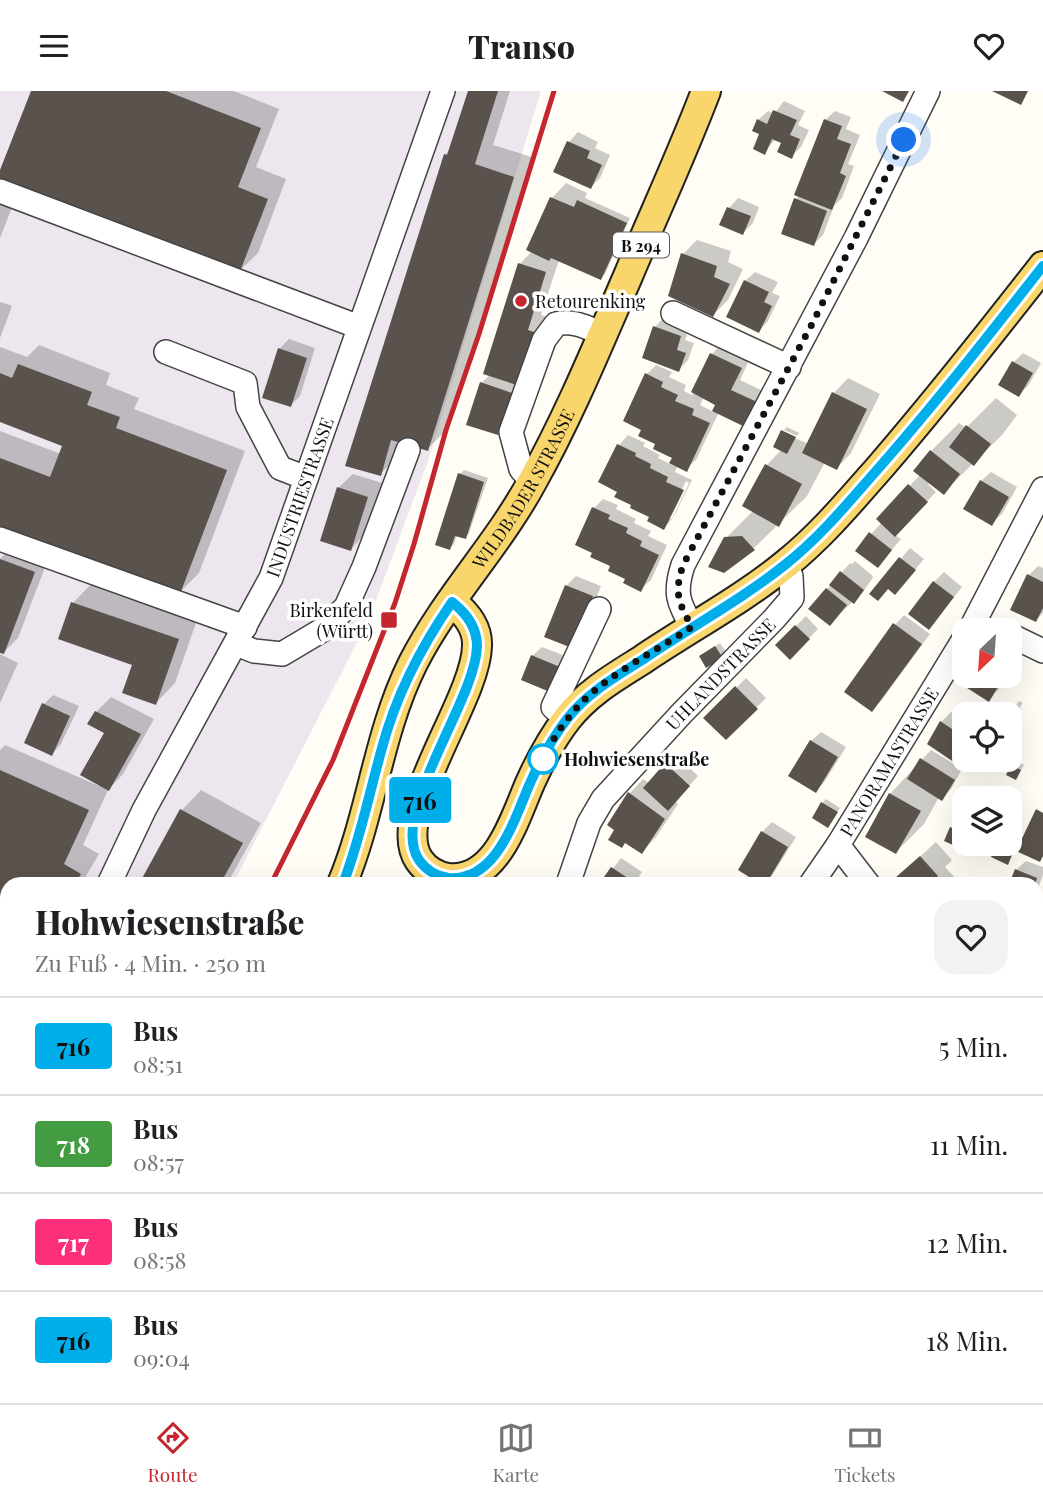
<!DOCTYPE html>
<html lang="de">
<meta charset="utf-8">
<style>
body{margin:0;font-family:"Playfair Display",serif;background:#f2f2f2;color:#202124;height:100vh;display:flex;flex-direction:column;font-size:26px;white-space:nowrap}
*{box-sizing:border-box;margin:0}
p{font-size:23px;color:#757577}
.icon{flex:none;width:38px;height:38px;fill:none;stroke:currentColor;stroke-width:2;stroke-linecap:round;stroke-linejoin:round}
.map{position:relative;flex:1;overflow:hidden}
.side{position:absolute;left:0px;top:786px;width:1043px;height:527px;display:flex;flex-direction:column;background:#fff;border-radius:21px 21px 0 0;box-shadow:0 7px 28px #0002}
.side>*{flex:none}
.badge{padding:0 14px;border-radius:5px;font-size:24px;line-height:46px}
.needle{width:46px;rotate:205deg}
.controls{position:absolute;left:952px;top:527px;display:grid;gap:14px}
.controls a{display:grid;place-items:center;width:70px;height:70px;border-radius:14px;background:#fff;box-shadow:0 7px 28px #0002;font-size:35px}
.you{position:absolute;width:35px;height:35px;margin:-18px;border:5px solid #fff;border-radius:50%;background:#1a73e8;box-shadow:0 0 0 10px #1a73e833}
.map>.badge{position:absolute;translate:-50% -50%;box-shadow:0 0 0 4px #fff}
.round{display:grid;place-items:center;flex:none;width:74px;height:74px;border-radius:21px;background:#f2f2f2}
.summary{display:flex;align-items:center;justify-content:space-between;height:119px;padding:0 35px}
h1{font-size:33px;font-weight:800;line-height:52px}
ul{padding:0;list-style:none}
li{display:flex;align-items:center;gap:21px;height:98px;padding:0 35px;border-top:2px solid #e0e0e0}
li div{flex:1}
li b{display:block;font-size:26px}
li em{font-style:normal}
li .badge{min-width:77px;font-weight:700;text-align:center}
header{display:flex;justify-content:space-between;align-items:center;height:91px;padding:0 35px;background:#fff;font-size:32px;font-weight:800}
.dock{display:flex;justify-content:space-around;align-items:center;height:98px;border-top:2px solid #e0e0e0;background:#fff;font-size:19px;color:#757577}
.dock a{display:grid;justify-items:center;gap:4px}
.dock .active{color:#c4262e}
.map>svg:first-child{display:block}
</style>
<header><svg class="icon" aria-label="menu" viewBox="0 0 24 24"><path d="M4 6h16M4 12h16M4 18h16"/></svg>Transo<svg class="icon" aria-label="heart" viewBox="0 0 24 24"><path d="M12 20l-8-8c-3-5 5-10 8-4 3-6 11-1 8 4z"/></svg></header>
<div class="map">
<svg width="1043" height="1312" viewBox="0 0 1043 1312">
<rect width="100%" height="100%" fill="#fffdf5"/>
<polygon fill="#eee6ef" points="0,0 541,0 428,370 369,528 233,793 7,793 7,1146 0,1155"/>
<polygon fill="#b9dc9c" points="31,1306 276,1306 286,1312 24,1312"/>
<g fill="#0003" fill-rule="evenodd">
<polygon points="33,0 234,0 279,18 256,76 286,88 258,162 238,181 0,88"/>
<polygon points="470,0 510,0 493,54 532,66 447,339 427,358 403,351 400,364 380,383 445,64 451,58"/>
<polygon points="784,10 805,20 798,34 809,39 801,56 791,66 783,51 776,48 764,61 758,29 768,20 774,23"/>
<polygon points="835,20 851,26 846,38 860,44 848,73 854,75 842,107 834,115 823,144 814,153 796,108 800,104 825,29"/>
<polygon points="578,41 598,51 595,57 610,64 600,87 591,96 569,51"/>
<polygon points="566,92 587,102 585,107 630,127 605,183 600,187 559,169 541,224 553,228 507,333 497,342 481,292 490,284 520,173 532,160 552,107"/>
<polygon points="738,107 759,116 753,132 743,142 729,117"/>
<polygon points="0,109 13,114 0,147"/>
<polygon points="697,149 731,160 728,171 743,178 728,209 713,224 683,163"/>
<polygon points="755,181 778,191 772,202 780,205 768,230 759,240 745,190"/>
<polygon points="1,211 12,215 0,247 0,212"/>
<polygon points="664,226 690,235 685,249 694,252 688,269 679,279 655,236"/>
<polygon points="289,248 315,257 300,305 291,314 279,258"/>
<path d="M721 253 750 267 740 289 765 301 754 324 719 321 696 369 686 378 678 374 675 381 692 389 673 427 664 437 619 400 600 391 619 354 628 344 645 352 643 355 660 364 658 367 670 373 674 366 643 338 647 283 656 274 672 281 669 286 686 294 684 300 692 304 712 263ZM704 306 718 313 714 321 700 314ZM686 390 689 392 672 428H668Z"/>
<polygon points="39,254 110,282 106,294 139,307 134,318 245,360 199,482 180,501 0,433 0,340 61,363 65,354 0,329 0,256 27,266"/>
<polygon points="1023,262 1041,272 1028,295 1018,304 1014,271"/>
<polygon points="848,287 880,303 851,362 837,377 825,371 807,405 754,457 724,480 726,447 753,420 767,374 782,358 782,342 809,353 834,302"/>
<polygon points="996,307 1017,324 1002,344 943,402 930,391 928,393 936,401 895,444 901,448 878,475 857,459 882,431 878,428 920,384 931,360 959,332 966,337"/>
<polygon points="787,336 799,342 797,345 784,339"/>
<polygon points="464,379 488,387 469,442 465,446 457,444 454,453 450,457 460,383"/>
<polygon points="991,381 1017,396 1002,423 992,432 981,390"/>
<polygon points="353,383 382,392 365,443 351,458 338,397"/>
<polygon points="603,408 618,414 616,418 636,428 634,432 651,440 648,445 667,454 651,489 641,498 612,474 594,417"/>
<polygon points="14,453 49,466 18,547 4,561 0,560 0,468"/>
<polygon points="910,457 924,468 904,492 872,502"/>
<polygon points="855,470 873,485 872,488 863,501 829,533 827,498 850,472 852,473"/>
<polygon points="1038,475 1043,477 1043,522 1036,529 1029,484"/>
<polygon points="944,481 962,496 929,537 934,491"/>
<polygon points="576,485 601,495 581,546 566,495"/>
<polygon points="92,492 197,529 175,592 156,612 134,573 60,547 73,512"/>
<polygon points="904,524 930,543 881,610 872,619 895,534"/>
<polygon points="806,525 818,538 790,567 777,554"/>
<polygon points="720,552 726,561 722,566 701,565"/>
<polygon points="542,556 568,566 559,590 532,565"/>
<polygon points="0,563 18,572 0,612"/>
<polygon points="972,584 1007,584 998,599 988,609"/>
<polygon points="746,587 766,607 726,647 706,627"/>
<polygon points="53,604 79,615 61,653 52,663 44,613"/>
<polygon points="111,606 154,628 123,683 108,699 83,754 99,763 81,793 7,793 7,865 0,861 0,659 5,654 99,695 106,642 96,621"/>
<polygon points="1019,610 1023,612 1015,622 1011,620"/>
<polygon points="951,621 964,630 964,668 971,668 962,678 951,698 941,708 939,706 924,733 896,761 890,703 931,659 954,673 956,670 930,653 941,631"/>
<polygon points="821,641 846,656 825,690 816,700 811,650"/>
<polygon points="676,664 698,685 675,710 678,713 656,746 642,761 626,751 622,755 617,738 629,703 643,688 649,692"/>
<polygon points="1017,670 1024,674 1016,687 1008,683"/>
<polygon points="201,699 261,732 227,793 141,793 182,719"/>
<polygon points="826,708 840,717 828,735 822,712"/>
<polygon points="961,727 964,728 964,752 987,752 977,763 946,749 952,737"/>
<polygon points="772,731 796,746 773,783 764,793 755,793 758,789 762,741"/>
<polygon points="936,751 952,769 945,776 960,792 902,793 912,773"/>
<polygon points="1001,753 1015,760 1007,772 993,765"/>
<polygon points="621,767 642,781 634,793 601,793"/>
<polygon points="1026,770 1043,776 1043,784 1036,803 1036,793 1011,793 1016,779"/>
<polygon points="439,1306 479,1306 475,1312 439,1312 437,1309"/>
<polygon points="658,1306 733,1306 721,1312 650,1312"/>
<polygon points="827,1307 828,1312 802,1312 803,1311"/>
</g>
<g fill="#5a524d">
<polygon points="31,0 166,0 261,37 238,96 268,108 239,183 0,90 0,79"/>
<polygon points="468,0 498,0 475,73 514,86 428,360 391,349 381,385 345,375 444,63 447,64"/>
<polygon points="882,0 909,0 903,11"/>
<polygon points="992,0 1028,0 1021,14"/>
<polygon points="773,19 797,29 790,44 800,48 792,68 777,61 781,52 772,48 765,64 753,58 759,43 752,40 757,28 767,33"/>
<polygon points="824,28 842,35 837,48 851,53 840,82 846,85 832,119 794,104"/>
<polygon points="567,50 590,60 587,67 602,74 591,98 553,81"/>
<polygon points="550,106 574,116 577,109 627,132 601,189 551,167 549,170 526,159"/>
<polygon points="794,107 827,120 814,155 781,143"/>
<polygon points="727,116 751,125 743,144 719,134"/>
<polygon points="681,162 717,175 714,186 730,193 713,226 668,205"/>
<polygon points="518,172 546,181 528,239 540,243 523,296 483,283"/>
<polygon points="744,189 769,201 764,211 772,215 759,242 726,226"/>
<polygon points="653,235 681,245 677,259 686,262 679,281 642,267"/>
<polygon points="278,257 307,267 291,316 262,307"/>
<polygon points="710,262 742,277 731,299 757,311 745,336 712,320 715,314 691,301"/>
<polygon points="1012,270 1033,282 1019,306 998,294"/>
<polygon points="18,273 92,301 87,314 120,326 116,337 227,379 180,503 0,435 0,367 50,386 62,355 0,331 0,282 12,287"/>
<polygon points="645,282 663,291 661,296 678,304 675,310 694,318 692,324 710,332 687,381 669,372 672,367 653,358 655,353 638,345 641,339 623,330"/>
<polygon points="480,291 512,302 498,344 466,334"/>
<polygon points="832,301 867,318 837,379 802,362"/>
<polygon points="966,334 991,353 974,375 949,356"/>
<polygon points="781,339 796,346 787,363 773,356"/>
<polygon points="617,353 636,362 635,365 651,373 650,377 668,386 666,391 684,399 664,439 647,430 649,426 630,417 631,414 614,406 617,401 598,391"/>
<polygon points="930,359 960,383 944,404 913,380"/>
<polygon points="765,373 802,393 779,436 742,415"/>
<polygon points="458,382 484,391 466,448 455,445 450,459 435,454"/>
<polygon points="980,389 1009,406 992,435 963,418"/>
<polygon points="908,393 928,411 895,446 876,428"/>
<polygon points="337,396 368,406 351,460 320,450"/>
<polygon points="592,416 610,424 608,428 628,437 626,442 642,450 640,455 659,464 641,501 623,492 625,488 608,480 610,475 590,466 592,462 575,454"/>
<polygon points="869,441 892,459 878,477 855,460"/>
<polygon points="742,445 755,459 724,482 708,476 724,446"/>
<polygon points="899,466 916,479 895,504 888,498 878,510 869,503"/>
<polygon points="0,468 35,481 4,563 0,562"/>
<polygon points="840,480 864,499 854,513 829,494"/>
<polygon points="1027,483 1043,491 1043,517 1036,531 1010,519"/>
<polygon points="933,490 954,506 929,539 908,523"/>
<polygon points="565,494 593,505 572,557 544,546"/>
<polygon points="826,497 847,514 830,535 808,518"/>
<polygon points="71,511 179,548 156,614 122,602 132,574 58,548"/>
<polygon points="893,532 922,553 872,621 844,601"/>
<polygon points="795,534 810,548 790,569 775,554"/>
<polygon points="715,555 723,567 706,577 699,565"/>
<polygon points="531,564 560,576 550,601 521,589"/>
<polygon points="970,584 1005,584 989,611 964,595"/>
<polygon points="735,595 758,618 726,649 703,627"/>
<polygon points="42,612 70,625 52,665 24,652"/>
<polygon points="1014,613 1020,617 1016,625 1009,620"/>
<polygon points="95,620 141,643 109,700 80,684 104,642 87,633"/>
<polygon points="940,630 964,646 964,668 970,668 964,678 927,653"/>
<polygon points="810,649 838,666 816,702 788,685"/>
<polygon points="920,667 955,689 942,710 907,688"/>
<polygon points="665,672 690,695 668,720 643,697"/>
<polygon points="1011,674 1021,679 1016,689 1006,684"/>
<polygon points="0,679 89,719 64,773 81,783 75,793 7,793 7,867 0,863"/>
<polygon points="628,701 665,728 642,763 625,752 622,757 608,749 614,739 607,734"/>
<polygon points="889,702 921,720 896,763 865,746"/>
<polygon points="821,711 838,721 828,737 812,727"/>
<polygon points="180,718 243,752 220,793 139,793"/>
<polygon points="1036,718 1043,722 1043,765 1040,771 1016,760"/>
<polygon points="950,736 964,742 964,752 983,752 977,765 944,750"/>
<polygon points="761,740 788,756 766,793 760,793 738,779"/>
<polygon points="995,757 1012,764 1008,774 991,766"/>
<polygon points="920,765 938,785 931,791 933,793 900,793 895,787"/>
<polygon points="611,776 634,791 632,793 599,793"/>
<polygon points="1015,778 1037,787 1035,793 1009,793"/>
<polygon points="7,1031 7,1127 0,1135 0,1038"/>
<polygon points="1041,1143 1043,1143 1043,1312 1007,1312 1007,1306 1036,1306"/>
<polygon points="437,1306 474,1306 470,1312 437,1312 435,1310"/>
<polygon points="687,1306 731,1306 732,1309 725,1312 691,1312"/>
</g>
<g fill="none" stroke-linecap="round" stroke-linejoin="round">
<defs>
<g id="minor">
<polyline points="0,100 359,236"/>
<polyline points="673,222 789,276"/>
<polyline points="166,261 245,292 248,316 280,377 306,387"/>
<path d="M532 391 521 378 511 341 544 249 556 233C574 229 586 236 603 243"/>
<polyline points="0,448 245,536"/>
<path d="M692 536C678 511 674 502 683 474L856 147 928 0"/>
<polyline points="970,539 1043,398"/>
<polyline points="1010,544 1043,560"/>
<polyline points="236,553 254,560 282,563 324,538 346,516 364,476 408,359"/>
<polyline points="567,629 553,616 599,518"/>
<polyline points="838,754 868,793"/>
<path id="s1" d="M109 793 144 719 271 487 443 0"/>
<path id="s2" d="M568 793 589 732 603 708 682 622 774 528 792 507 791 485 785 474"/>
<path id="s3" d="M811 793 838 754 964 548"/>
<polyline points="1036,852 1043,832"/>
<polyline points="0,884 7,888"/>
<polyline points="1036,945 1043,942"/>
<polyline points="0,950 7,941"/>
<polyline points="0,992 7,997"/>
<polyline points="1036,1013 1043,1017"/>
<polyline points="521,1306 522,1312"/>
<polyline points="862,1306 862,1312"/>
<polyline points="168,1312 172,1306"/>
<polyline points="582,1312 595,1306"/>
</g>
<g id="major">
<path d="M452 511C466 522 478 536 477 555 476 610 388 723 419 769 426 779 436 785 448 787 498 792 515 725 531 690 541 668 553 646 567 628 587 602 615 586 642 569 689 537 742 509 786 473 822 444 851 409 881 375 937 310 990 243 1043 175"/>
<path id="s4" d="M342 793C372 721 378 642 413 572 446 507 498 454 532 391 569 325 598 254 628 185 654 123 682 63 706 0"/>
<polyline points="0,1310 7,1303"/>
</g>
</defs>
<use href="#minor" stroke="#444" stroke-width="26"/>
<use href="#major" stroke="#222" stroke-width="32"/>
<use href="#minor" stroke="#fff" stroke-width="23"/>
<use href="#major" stroke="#f9d66b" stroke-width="28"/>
<g stroke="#c4262e" stroke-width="5">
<polyline points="271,793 333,669 395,512 414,453 446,339 479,243 554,0"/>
<polyline points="0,1195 7,1187"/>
</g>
</g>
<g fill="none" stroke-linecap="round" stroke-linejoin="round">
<defs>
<path id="line" d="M343 793C360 749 369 703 382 657 396 604 421 556 452 511 466 522 477 536 477 555 476 610 388 723 419 769 426 779 436 785 448 787 498 791 515 725 531 690 541 668 553 646 567 628 587 602 615 586 642 569 689 537 741 509 786 473 820 446 848 412 877 379 935 313 989 244 1043 175"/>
</defs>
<use href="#line" stroke="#fff" stroke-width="16"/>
<use href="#line" stroke="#00afea" stroke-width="10"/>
<path stroke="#111" stroke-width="7" stroke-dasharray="0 12.6" d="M543 668 539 674C551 651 565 628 583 610 613 581 657 559 692 536 678 511 674 502 683 474L812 233 904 49"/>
</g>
<g fill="#c4262e" stroke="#fff" stroke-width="2.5">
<circle cx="521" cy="210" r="7"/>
<rect x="380" y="520" width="18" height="18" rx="3.5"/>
</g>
<circle fill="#fff" stroke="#00afea" stroke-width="3.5" cx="543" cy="668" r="14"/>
<g text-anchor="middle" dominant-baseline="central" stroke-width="7" stroke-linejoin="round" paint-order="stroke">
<rect fill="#fff" stroke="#585858" stroke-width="2" x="613" y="141.5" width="56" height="25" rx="5"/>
<g font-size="16" font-weight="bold" fill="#111">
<text x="641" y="154">B 294</text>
</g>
<g font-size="18" fill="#111" stroke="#fff" text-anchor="start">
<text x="535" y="210">Retourenking</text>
<text x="373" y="519" text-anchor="end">Birkenfeld<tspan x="373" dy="21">(Württ)</tspan></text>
</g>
<g font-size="18" fill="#111" stroke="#fff">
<text stroke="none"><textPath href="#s4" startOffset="439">WILDBADER STRASSE</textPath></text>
<text stroke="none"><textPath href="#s1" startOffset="432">INDUSTRIESTRASSE</textPath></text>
<text stroke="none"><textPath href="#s2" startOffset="264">UHLANDSTRASSE</textPath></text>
<text stroke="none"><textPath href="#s3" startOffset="145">PANORAMASTRASSE</textPath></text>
</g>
<g font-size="18" font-weight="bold" fill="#111" stroke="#fff" text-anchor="start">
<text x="564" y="668">Hohwiesenstraße</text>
</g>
</g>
</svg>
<div class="controls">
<a><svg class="needle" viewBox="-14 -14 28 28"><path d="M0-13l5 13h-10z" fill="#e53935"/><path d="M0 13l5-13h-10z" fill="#757577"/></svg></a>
<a><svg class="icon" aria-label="locate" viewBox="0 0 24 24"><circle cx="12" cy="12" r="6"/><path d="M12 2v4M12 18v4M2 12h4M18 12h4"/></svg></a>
<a><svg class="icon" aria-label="layers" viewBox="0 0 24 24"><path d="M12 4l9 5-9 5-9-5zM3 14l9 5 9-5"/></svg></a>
</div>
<div class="you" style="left:904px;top:49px"></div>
<b class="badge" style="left:420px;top:709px;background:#00afea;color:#111">716</b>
<section class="side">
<div class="summary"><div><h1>Hohwiesenstraße</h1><p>Zu Fuß · 4 Min. · 250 m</p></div><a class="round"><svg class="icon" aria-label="heart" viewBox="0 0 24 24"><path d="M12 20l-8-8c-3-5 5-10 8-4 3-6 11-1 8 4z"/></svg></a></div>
<ul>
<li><span class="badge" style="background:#00afea;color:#111">716</span><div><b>Bus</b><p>08:51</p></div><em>5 Min.</em></li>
<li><span class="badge" style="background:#439b42;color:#fff">718</span><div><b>Bus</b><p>08:57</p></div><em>11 Min.</em></li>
<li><span class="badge" style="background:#fe2f7a;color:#fff">717</span><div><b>Bus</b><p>08:58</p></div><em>12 Min.</em></li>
<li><span class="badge" style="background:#00afea;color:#111">716</span><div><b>Bus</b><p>09:04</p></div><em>18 Min.</em></li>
</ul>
</section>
</div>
<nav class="dock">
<a class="active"><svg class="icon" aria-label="directions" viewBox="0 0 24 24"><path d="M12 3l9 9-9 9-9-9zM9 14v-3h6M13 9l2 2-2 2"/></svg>Route</a>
<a><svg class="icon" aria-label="map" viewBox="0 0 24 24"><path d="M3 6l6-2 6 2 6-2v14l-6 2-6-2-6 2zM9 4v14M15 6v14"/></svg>Karte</a>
<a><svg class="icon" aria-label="tickets" viewBox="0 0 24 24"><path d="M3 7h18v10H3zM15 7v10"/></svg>Tickets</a>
</nav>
